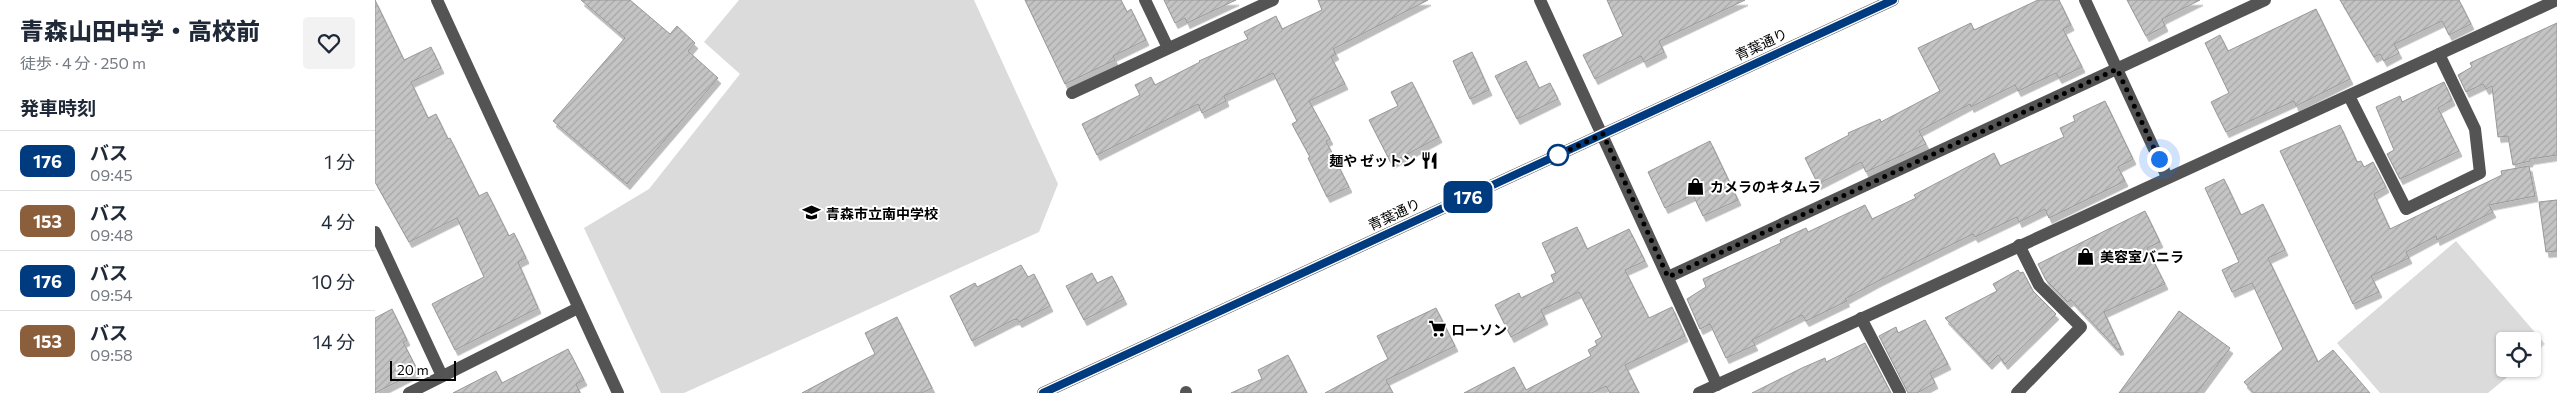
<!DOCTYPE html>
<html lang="ja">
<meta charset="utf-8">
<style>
body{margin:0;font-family:Commissioner,"Noto Sans JP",sans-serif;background:#f2f2f3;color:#1f2937;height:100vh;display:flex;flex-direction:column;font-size:19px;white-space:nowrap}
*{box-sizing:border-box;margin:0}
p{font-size:16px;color:#747a83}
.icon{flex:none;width:28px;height:28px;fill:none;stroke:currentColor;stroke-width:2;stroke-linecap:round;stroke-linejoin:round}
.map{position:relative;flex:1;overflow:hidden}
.drawer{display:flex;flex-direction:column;background:#fff;width:375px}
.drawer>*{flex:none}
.badge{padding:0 10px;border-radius:8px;font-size:18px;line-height:32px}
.buttons{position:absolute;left:2121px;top:332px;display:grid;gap:10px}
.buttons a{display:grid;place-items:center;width:45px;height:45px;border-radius:5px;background:#fff;box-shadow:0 1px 4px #0004;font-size:25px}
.scale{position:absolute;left:15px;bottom:12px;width:66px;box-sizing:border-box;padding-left:5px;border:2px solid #000;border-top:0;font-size:14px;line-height:18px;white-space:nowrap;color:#000;-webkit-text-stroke:4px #fff;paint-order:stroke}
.you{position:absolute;width:25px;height:25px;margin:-12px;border:4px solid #fff;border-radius:50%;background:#1a73e8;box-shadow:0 0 0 8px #1a73e833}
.map>.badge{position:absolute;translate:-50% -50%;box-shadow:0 0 0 2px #fff}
h2{padding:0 20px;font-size:19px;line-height:45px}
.round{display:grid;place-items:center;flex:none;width:52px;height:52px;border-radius:5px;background:#f2f2f3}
.summary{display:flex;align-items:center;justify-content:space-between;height:85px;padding:0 20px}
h1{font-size:24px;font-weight:800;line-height:38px}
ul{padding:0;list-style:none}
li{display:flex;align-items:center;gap:15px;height:60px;padding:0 20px;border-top:1px solid #e0e1e3}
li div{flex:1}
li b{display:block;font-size:19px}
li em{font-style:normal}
li .badge{min-width:55px;font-weight:700;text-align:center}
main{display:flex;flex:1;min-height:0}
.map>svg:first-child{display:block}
</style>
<main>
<section class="drawer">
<div class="summary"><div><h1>青森山田中学・高校前</h1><p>徒歩 · 4 分 · 250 m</p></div><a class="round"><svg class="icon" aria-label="heart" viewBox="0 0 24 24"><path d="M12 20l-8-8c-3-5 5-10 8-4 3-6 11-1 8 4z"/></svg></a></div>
<h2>発車時刻</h2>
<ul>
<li><span class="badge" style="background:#003b80;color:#fff">176</span><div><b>バス</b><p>09:45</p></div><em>1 分</em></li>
<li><span class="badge" style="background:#8b5e3c;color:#fff">153</span><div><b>バス</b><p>09:48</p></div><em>4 分</em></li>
<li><span class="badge" style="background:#003b80;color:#fff">176</span><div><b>バス</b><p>09:54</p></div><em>10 分</em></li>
<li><span class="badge" style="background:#8b5e3c;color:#fff">153</span><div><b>バス</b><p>09:58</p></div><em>14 分</em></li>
</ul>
</section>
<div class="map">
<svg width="2182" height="393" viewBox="0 0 2182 393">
<defs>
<pattern id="building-hatch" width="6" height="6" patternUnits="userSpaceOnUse" patternTransform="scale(1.25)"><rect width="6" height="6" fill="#c4c4c4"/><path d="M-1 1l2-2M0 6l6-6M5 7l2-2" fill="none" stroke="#a7a7a7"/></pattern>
<filter id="shadow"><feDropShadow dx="3" dy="5.5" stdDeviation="0" flood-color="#0004"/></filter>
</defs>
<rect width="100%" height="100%" fill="#fff"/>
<g fill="#dbdbdb">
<polygon points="364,0 599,0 683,184 664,232 309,393 286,393 209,228 274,189 365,74 329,42"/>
<polygon points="2081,241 2170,344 2158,355 2158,341 2130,341 2130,369 2142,369 2113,393 2005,393 1962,343"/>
</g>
<g fill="url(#building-hatch)" stroke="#989898" filter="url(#shadow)">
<polygon points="0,0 29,60 56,47 66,68 36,82 53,118 61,114 73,139 75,138 104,196 112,192 134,236 139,233 151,258 143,262 163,308 80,350 57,304 109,277 82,218 34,242 0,182"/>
<polygon points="206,0 255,0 295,34 302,26 320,43 313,51 343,78 252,184 178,121 250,38"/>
<polygon points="650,0 746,0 752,12 756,9 771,40 738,56 740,60 690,84"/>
<polygon points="789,0 861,0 812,23 810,18 800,23"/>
<polygon points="943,0 1053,0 958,49 961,54 956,57 970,84 934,101 955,139 951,141 974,187 952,197 933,158 935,157 917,124 922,121 898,73 849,96 851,101 827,113 823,104 722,155 707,124 765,95 760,85 776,77 780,85 825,62 824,61 873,39 869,32 901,16 907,29 947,10"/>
<polygon points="1232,0 1370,0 1284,41 1289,52 1269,62 1266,56 1220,79 1208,55 1248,36"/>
<polygon points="1663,0 1684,0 1696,25 1688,29 1707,67 1684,78 1681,73 1643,91 1640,85 1596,107 1595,104 1544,131 1551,144 1491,172 1486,162 1443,184 1430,158 1474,135 1473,133 1505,119 1506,122 1565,91 1543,48 1596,23 1599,30"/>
<polygon points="1752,0 1825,0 1787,19 1790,26 1771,36"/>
<polygon points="1965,0 2084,0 2096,24 2074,35 2067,21 2019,44 2024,53 2009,61 2005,54 1999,57"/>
<polygon points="1941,9 1975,79 1921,106 1919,101 1851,132 1836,102 1854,93 1830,43 1845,35 1853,51"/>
<polygon points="2182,23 2182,155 2155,159 2155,161 2138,165 2133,136 2123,137 2117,86 2111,89 2108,84 2091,92 2083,75 2097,67 2095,63"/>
<polygon points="1097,52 1114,90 1095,99 1078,61"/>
<polygon points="1151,61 1164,88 1175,83 1183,99 1142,119 1120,76"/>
<polygon points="1037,82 1064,137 1016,163 994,120 1023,106 1016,92"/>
<polygon points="2069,82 2077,100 2063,108 2084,151 2025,179 2012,154 2019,150 2001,107 2025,96 2027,102"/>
<polygon points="1730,101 1758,159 1743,167 1750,181 1674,218 1670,209 1644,222 1642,217 1600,237 1598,234 1503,281 1470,299 1472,301 1431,321 1427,315 1377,340 1380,345 1351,358 1335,324 1325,329 1312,299 1331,287 1328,279 1406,243 1405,240 1431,228 1433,232 1490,205 1497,219 1541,198 1539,195 1619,153 1625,166 1689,137 1685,128 1700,121 1698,116"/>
<polygon points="1965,125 1982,162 1986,161 1989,167 1998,162 2011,187 1999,194 2015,229 2127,175 2126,171 2154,166 2160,196 2114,205 2118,212 2062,240 2061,236 2031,252 2034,258 1996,276 2004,292 1978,304 1905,151"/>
<polygon points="1335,141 1363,200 1328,216 1318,195 1290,208 1273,172"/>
<polygon points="1849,179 1866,215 1888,204 1910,250 1893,258 1943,362 1958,350 1995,393 1879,393 1869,382 1908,349 1877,283 1857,292 1847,270 1864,262 1830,188"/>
<polygon points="2182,200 2182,251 2171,252 2164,202"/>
<polygon points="1770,211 1785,242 1772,248 1790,284 1729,312 1746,349 1743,350 1696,300 1693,302 1671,280 1663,264"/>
<polygon points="1202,227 1212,249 1254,229 1270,261 1250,270 1274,318 1297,307 1310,336 1250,365 1264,393 1235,393 1231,386 1217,393 1089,393 1139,367 1151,390 1216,356 1213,350 1222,345 1220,341 1227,337 1204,292 1166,310 1170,319 1136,337 1120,305 1144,293 1146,298 1179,282 1176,275 1181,273 1167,243"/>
<polygon points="646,265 653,277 659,274 675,306 644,322 642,319 638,320 597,341 575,296 600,283 602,287"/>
<polygon points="1643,270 1645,273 1648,272 1658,291 1681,314 1630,364 1623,355 1614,364 1570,318 1622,291 1618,284"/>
<polygon points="717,273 722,283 737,276 749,299 709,320 691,286"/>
<polygon points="1061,308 1080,346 1011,380 1018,393 950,393 1013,359 1002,336"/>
<polygon points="17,309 32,340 28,342 43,371 0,393 0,318"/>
<polygon points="1804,311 1855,348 1822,393 1744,393"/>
<polygon points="522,317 557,388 547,393 427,393 500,354 490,333"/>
<polygon points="1550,320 1573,364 1555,373 1560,383 1542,393 1533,393 1504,336 1521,327 1523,333"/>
<polygon points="1490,343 1516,393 1377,393 1427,368 1450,358 1451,362"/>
<polygon points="193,349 209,380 201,384 205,393 78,393 121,371 127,383"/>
<polygon points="913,355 932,393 856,393 887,379 883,370"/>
</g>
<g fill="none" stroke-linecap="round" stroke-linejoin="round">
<g stroke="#545454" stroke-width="12">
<polyline points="62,0 243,393"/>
<polyline points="770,0 793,48"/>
<polyline points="1165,0 1342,385"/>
<polyline points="1710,0 1792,177"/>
<polyline points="697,93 898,0"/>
<polyline points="1974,96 2031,209 2105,173 2100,129 2064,54"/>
<polyline points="0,232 67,376"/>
<polyline points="1293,277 1890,0"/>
<polyline points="1486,318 1525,393"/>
<polyline points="811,392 811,393"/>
<polyline points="34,393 203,308"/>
<polyline points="668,393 1518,0"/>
<polyline points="1324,393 2182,0"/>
<polyline points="1642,393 1706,327 1664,285 1644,245"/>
</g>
</g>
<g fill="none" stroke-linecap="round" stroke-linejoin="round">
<defs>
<polyline id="line" points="668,393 1518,0"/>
</defs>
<use href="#line" stroke="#fff" stroke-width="11"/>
<use href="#line" stroke="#003b80" stroke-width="8"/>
<polyline stroke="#000" stroke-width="5" stroke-dasharray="0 9" points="1183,155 1177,158 1228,134 1293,277 1742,69 1784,159"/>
</g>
<defs>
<symbol id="restaurant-bare" viewBox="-9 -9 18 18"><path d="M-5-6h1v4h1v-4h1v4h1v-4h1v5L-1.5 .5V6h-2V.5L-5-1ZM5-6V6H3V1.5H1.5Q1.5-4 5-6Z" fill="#000" stroke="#fff" stroke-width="2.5" paint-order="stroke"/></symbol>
<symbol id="shop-bare" viewBox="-9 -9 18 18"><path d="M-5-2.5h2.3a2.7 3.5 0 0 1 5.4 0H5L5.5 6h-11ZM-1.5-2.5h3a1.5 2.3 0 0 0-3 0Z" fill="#000" stroke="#fff" stroke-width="2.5" paint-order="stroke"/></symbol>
<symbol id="school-bare" viewBox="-9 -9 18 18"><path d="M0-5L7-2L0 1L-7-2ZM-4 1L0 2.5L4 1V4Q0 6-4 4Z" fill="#000" stroke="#fff" stroke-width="2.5" paint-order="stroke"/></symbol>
<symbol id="supermarket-bare" viewBox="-9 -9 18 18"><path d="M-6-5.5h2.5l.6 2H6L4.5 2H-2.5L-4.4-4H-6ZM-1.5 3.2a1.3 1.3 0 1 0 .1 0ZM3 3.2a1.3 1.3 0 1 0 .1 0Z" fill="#000" stroke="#fff" stroke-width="2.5" paint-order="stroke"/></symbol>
</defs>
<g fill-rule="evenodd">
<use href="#restaurant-bare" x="1042" y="148" width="25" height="25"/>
<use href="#shop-bare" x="1308" y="174" width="25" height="25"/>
<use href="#school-bare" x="424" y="200" width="25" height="25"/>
<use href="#shop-bare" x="1698" y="244" width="25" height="25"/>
<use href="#supermarket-bare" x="1050" y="316" width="25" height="25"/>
</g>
<circle fill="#fff" stroke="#003b80" stroke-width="2.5" cx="1183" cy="155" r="10"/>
<g text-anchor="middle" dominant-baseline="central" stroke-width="4" stroke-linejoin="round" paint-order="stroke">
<g font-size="14" fill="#000" stroke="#fff">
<text transform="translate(1386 44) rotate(-25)">青葉通り</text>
<text transform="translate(1019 214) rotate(-25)">青葉通り</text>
</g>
<g font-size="14" font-weight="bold" fill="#000" stroke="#fff" text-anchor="start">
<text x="1041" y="160" text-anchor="end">麺や ゼットン</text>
<text x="1335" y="186">カメラのキタムラ</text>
<text x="451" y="213">青森市立南中学校</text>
<text x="1725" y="256">美容室バニラ</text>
<text x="1076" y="329">ローソン</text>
</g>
</g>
</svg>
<div class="buttons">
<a><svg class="icon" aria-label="locate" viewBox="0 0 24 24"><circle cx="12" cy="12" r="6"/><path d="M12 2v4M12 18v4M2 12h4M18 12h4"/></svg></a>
</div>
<div class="scale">20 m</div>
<div class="you" style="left:1784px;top:159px"></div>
<b class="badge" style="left:1093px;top:197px;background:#003b80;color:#fff">176</b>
</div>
</main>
